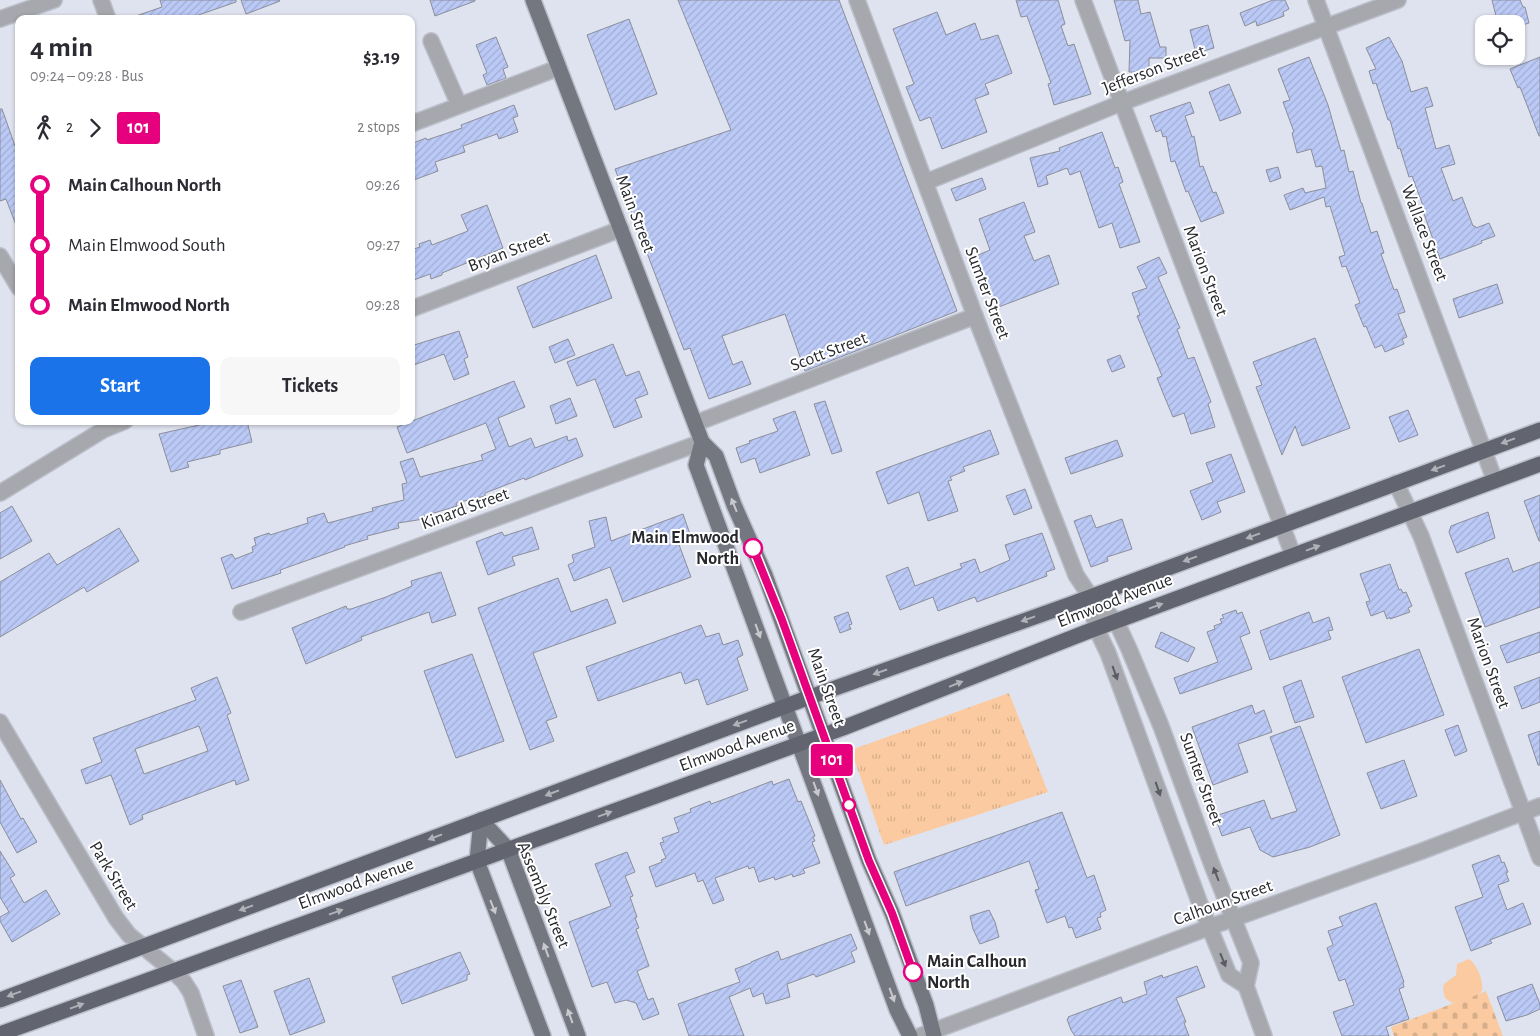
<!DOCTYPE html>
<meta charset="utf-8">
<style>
body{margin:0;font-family:"Alegreya Sans",sans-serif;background:#f7f7f7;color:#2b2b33;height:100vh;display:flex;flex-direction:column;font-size:19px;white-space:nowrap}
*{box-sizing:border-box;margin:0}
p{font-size:16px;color:#7c7c81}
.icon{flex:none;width:28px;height:28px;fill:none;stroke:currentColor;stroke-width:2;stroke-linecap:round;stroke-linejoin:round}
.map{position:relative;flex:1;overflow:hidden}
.sheet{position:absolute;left:15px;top:15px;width:400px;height:410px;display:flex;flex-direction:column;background:#fff;border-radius:10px;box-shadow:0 1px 4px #0004}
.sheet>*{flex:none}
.badge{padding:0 10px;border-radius:4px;font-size:18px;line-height:32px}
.controls{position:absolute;left:1475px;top:15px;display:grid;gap:10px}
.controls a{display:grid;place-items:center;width:50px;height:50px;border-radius:10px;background:#fff;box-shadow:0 1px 4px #0004;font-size:25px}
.map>.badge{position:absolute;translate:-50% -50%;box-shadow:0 0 0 2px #fff}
.legs{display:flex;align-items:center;gap:8px;height:55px;padding:0 15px;font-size:16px}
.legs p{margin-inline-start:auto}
.overview{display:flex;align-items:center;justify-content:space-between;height:85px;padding:0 15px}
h1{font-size:28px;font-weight:700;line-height:38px}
.primary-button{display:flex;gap:10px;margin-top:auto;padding:10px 15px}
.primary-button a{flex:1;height:58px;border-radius:10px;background:#1a73e8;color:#fff;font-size:20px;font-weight:700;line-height:58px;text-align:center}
.primary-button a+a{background:#f7f7f7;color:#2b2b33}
ul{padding:0 15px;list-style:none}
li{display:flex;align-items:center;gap:18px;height:60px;font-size:19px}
li i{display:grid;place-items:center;width:8px;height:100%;margin:0 6px;background:currentColor}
li i::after{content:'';width:12px;height:12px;margin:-6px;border:4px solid;border-radius:50%;background:#fff}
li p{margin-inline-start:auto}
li:first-child i{background:linear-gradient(#0000 50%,currentColor 0)}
li:last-child i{background:linear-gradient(currentColor 50%,#0000 0)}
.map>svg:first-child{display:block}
</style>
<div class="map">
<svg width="1540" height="1036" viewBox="0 0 1540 1036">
<defs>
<pattern id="grass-tufts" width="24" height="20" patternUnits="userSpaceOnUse" patternTransform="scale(1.25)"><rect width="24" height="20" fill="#fbcaa0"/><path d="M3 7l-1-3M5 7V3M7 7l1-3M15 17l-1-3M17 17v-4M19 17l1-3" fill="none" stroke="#d7ae8a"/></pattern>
<pattern id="cemetery-stones" width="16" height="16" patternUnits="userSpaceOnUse" patternTransform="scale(1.25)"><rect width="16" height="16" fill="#fbcaa0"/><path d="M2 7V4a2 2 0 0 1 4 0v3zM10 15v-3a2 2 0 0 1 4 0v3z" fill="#d7ae8a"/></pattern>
<pattern id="building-hatch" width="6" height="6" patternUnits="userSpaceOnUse" patternTransform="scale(1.25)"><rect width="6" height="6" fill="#bbc9f6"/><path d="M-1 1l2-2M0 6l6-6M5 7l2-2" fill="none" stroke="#a1add3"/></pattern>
</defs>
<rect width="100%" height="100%" fill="#dfe3ef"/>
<polygon fill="url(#grass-tufts)" points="1009,693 1048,792 884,845 851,750"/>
<polygon fill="url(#cemetery-stones)" points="1486,991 1503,1036 1394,1036 1391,1027"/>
<path fill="#fbcaa0" d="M1469 959C1477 964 1484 982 1482 991 1473 998 1463 1001 1452 1003L1445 998 1443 989 1444 984 1456 975 1457 964Z"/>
<g fill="url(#building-hatch)" stroke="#8b8e9a" fill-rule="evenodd">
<polygon points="160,0 236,0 236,2 187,19 133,19 133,17 162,7"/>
<polygon points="241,0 279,0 280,1 246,14"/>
<polygon points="430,0 475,0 475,1 435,16"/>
<polygon points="678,0 839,0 957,311 805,371 785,314 722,336 733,365 742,361 751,384 709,399 690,348 684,350 615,169 731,130"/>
<polygon points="1016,0 1058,0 1065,24 1061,26 1068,46 1074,44 1091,94 1054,105 1048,84 1051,83 1027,16 1021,17"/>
<polygon points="1114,0 1138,0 1141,14 1150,12 1160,47 1166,47 1166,58 1149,58 1149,72 1129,72 1130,40 1125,41"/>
<polygon points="1273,0 1285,0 1289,9 1283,12 1284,16 1257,26 1256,21 1245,26 1240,13"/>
<polygon points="1492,0 1520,0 1523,7 1525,7 1529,23 1516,27 1516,24 1498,24"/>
<polygon points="937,12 946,35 975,23 981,40 998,35 1012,73 985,84 989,94 975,99 987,132 942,149 930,117 920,121 906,87 914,84 893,29"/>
<polygon points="629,19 657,94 615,110 587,35"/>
<polygon points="1208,25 1214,48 1196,53 1190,30"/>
<polygon points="496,37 508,67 503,69 506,78 487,85 483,75 487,73 476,45"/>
<polygon points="1389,37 1402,61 1411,92 1427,87 1433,106 1425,108 1436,149 1449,145 1455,164 1441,168 1453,201 1462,197 1473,226 1475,226 1476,228 1489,223 1495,236 1481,241 1482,243 1440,259 1423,211 1425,211 1412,176 1409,177 1400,148 1398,149 1390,120 1388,120 1376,83 1373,84 1369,71 1376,69 1366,48"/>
<polygon points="1309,57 1328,105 1341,151 1344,150 1349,172 1353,171 1361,203 1362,203 1371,233 1377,231 1384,253 1381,254 1394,290 1397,289 1405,312 1398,314 1407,337 1402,339 1404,344 1385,352 1382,345 1375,348 1366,326 1364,327 1355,305 1360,303 1346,266 1342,267 1339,257 1345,255 1330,206 1326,207 1324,197 1290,210 1284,195 1303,188 1305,193 1326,188 1322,166 1316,167 1311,149 1297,153 1292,133 1294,132 1283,102 1290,100 1278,69"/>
<polygon points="1540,57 1540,136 1539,136 1520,87 1518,88 1510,69"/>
<polygon points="1229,84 1241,113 1220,121 1209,92"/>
<polygon points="1190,102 1194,113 1185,116 1192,137 1194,136 1200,167 1203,166 1213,193 1216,192 1224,213 1201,222 1188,191 1186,192 1175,161 1171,162 1166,136 1163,137 1161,130 1156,132 1150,116"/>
<polygon points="514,105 518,116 513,118 518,132 499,139 497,134 463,146 465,152 435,162 438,171 411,181 411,144 426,138 427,140 462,128 461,125"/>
<polygon points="0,109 2,109 15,146 19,144 18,230 6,199 0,201"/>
<polygon points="1102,132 1115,168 1118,167 1123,182 1119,184 1140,242 1120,248 1112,223 1099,228 1080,171 1070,175 1067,168 1046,176 1048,184 1038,187 1030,158 1060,151 1059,148"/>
<polygon points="1278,167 1281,178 1270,182 1266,170"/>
<polygon points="982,178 986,189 956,201 951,189"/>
<polygon points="1024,202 1035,232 1024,236 1034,261 1049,255 1059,284 996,308 976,256 990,250 979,219"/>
<polygon points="487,205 503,248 442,273 442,275 431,279 430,274 411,281 411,250 420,247 419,244 430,240 432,245 468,231 461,215"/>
<polygon points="596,255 612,298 533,328 517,287"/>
<polygon points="1159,257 1167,273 1158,277 1180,328 1177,329 1188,359 1194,357 1211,402 1208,404 1215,427 1191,434 1184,413 1173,417 1163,393 1157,378 1162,376 1137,316 1140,315 1132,293 1147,288 1137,267"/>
<polygon points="1497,284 1503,303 1459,318 1453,299"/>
<polygon points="459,331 468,357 464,359 469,374 454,380 444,354 411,366 411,346"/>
<polygon points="1315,338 1350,428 1302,446 1295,426 1282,455 1256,387 1262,385 1253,362"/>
<polygon points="568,339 575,355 555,363 549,347"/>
<polygon points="613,344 626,376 639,371 648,394 635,399 642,417 614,428 595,379 577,386 567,362"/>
<polygon points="1120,355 1125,367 1112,372 1107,360"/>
<polygon points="514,381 525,407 498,418 509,447 531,438 535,448 567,436 568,441 576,438 583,456 525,480 524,478 485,493 485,496 456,503 457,506 424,516 424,519 398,523 399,528 367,536 368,539 344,546 345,547 280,570 281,573 232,589 221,558 232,554 235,559 253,552 252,547 256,545 254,538 269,533 270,535 308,523 307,518 324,513 328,523 373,511 372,508 404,500 402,484 407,483 400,462 413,458 420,477 483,460 481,455 496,449 486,423 407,453 397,427"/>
<polygon points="570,398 577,416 556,424 550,406"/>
<polygon points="825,401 842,451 832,454 814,404"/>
<polygon points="1408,410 1418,435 1399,442 1389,417"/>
<polygon points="795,411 810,455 760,473 755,458 741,463 736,448 750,443 749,441 778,431 773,419"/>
<polygon points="217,421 247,421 252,442 220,450 220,454 187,462 189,467 171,472 159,434"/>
<polygon points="990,430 999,454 963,467 965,471 950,477 952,480 948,481 958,511 928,521 919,492 888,504 876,472"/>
<polygon points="1117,440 1123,456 1071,474 1065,458"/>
<polygon points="1231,454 1245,492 1217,502 1221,512 1202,520 1190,491 1213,482 1206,463"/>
<polygon points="1025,489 1032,508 1014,515 1006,496"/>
<polygon points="1540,495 1540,541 1539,541 1524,501"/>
<polygon points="12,506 32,541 0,559 0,513"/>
<polygon points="1488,512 1495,538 1457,553 1449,532 1451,526"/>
<polygon points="683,514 691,537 678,542 691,577 623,602 610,567 574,581 568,565 574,562 572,555 595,547 589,521 606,517 611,541"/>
<polygon points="1091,515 1096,528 1122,519 1132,549 1107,557 1108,561 1091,567 1074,521"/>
<polygon points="532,527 539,549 512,557 515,565 488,575 476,542 502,532 504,536"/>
<polygon points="119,528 139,561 87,592 84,587 0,637 0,582 49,553 57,565"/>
<polygon points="1042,533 1055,569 1046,572 1047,576 977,602 975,597 938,611 933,597 900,610 886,576 908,567 915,586 962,568 960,564 975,559 980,573 1010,560 1005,545"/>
<polygon points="1508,558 1513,572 1540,562 1540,607 1485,627 1465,573"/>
<polygon points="1390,564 1399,590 1401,589 1403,593 1406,592 1412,606 1408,608 1410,612 1390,619 1390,617 1387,619 1384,611 1371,616 1366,602 1370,601 1360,574"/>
<polygon points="441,572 456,615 432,623 429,612 361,637 362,640 306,664 292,628 346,606 347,609 351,609 386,597 412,586 411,581"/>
<polygon points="558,578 571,612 607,599 616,623 533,653 557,717 546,721 554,741 530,750 478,608"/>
<polygon points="1236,610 1237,614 1242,612 1250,633 1240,637 1252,669 1180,694 1174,678 1218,662 1207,632 1215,629 1214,626 1222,623 1220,619 1224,618 1222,615"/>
<polygon points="848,612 852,624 849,625 851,629 840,633 834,617"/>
<polygon points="1309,612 1313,623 1329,617 1333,630 1328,631 1331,639 1270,660 1260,631"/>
<polygon points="701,625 706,637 719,633 723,645 738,640 743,655 737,658 748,690 707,705 698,679 685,684 681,672 598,701 586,667"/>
<polygon points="1161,632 1195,648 1188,662 1155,647"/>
<polygon points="1540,632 1540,652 1507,663 1500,646"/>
<polygon points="1419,649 1444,715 1366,743 1342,677"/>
<polygon points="472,654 504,741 456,758 424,671"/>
<path d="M217 677 231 713 227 715 249 780 236 785 235 780 142 815 143 819 130 825 111 775 86 784 81 770 102 762 93 738 196 700 191 688ZM199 726 208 751 144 774 135 749Z"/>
<polygon points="1540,677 1540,702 1522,709 1514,687"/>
<polygon points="1301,680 1314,717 1295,723 1283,687"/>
<polygon points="1252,705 1255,714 1264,710 1272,732 1238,744 1248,772 1213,785 1192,727"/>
<polygon points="1458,725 1467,751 1455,756 1445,730"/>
<polygon points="1300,726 1340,835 1310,847 1273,857 1260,850 1250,827 1222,836 1215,816 1264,800 1271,819 1297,811 1270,737"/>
<polygon points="1540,731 1540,765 1538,765 1528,735"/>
<polygon points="1404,760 1417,796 1381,809 1367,773"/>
<polygon points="789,779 798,802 801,801 815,836 813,837 815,841 812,842 820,863 803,869 805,873 793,877 792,874 775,880 774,877 759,882 754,867 749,869 748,866 715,878 724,900 713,904 703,880 698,882 695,873 656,887 649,867 662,862 661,860 666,858 660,843 664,842 662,838 679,832 674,818 691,812 690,809 710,801 711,804 725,799 772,781 773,785"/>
<polygon points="0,780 21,819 23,818 37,842 17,853 0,822"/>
<polygon points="1062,812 1087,878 1094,875 1106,910 1100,913 1101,917 1097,918 1101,929 1076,938 1072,927 1069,928 1065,916 1047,923 1035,890 1039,889 1029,861 906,906 894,872"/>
<polygon points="0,851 15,875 10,878 24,903 46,890 60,914 12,942 0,921 0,917 9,912 0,897"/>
<polygon points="627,852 635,872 625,876 633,896 630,897 637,917 635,918 639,928 636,929 649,966 637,971 648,1000 653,998 659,1014 643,1020 636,1003 626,1000 615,1003 607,982 592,987 569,922 611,906 595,864"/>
<polygon points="1499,855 1502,863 1504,862 1508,872 1506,873 1509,881 1498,885 1507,910 1523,903 1531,924 1490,940 1492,943 1471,951 1455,907 1483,897 1472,865"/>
<polygon points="1376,903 1404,982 1403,983 1404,987 1399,989 1409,1019 1386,1027 1389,1036 1342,1036 1333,1012 1354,1005 1345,979 1339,981 1327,948 1333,945 1328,931 1343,926 1339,917"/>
<polygon points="989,910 995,922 999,937 980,944 973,929 970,916"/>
<polygon points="851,934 857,949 851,952 855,962 816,977 814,974 787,984 790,997 766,1004 763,993 753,997 750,988 729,997 744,1036 689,1036 678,1004 740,982 735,969 751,963 751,962 778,951 781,960"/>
<polygon points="460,952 470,974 467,975 467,980 402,1004 392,977"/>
<polygon points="1197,966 1205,987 1176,998 1186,1022 1184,1023 1189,1036 1075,1036 1071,1030 1067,1019 1069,1018 1068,1017 1121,997 1123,1003 1147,994 1144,982 1162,975 1163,978"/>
<polygon points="309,978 325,1022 290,1035 274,991"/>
<polygon points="241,980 258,1027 240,1033 223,986"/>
<polygon points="1532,984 1540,1004 1540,1009 1527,1015 1506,1021 1497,997"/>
</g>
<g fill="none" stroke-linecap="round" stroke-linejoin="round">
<defs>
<g id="minor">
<polyline points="101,0 108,19"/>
<polyline points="857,0 975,316 1076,575 1090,596 1116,621 1129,649 1161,726 1212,865 1251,963 1246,986 1264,1036"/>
<polyline points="1083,0 1293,555"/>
<polyline points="1316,0 1495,481"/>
<polyline points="0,19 54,0"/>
<polyline points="431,41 459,105"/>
<polyline points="411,124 558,68"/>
<polyline points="926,182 1121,103 1398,0"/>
<polyline points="0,256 19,288"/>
<polyline points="411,309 621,229"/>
<polyline points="696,423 975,316"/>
<polyline points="1396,483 1421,536 1540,858"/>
<polyline points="0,493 103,430 125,421"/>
<polyline points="1090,596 1096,628 1108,653 1200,904 1229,975 1246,986"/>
<polyline points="241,612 702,442"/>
<polyline points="0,722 116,918 129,935 173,971 184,982 191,993 206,1036"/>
<polyline points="920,1036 1210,927 1422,851 1540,806"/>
</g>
<g id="major">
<polyline points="533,0 702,442 716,456 734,505 765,575 869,861 892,913 926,1005 934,1036"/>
<polyline points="702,442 696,465 897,1010 910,1036"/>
<polyline points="481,820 508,849 578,1036"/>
<polyline points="481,820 477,861 543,1036"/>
</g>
<g id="highway">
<polyline points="0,1000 810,697 1071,604 1540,430"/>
<polyline points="0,1034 843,728 1084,633 1540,464"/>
</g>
</defs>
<use href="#minor" stroke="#babec8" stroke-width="18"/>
<use href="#major" stroke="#babec8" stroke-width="18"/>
<use href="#highway" stroke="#babec8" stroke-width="18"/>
<use href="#minor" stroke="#a6a8ad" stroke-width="15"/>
<use href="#major" stroke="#747780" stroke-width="15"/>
<use href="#highway" stroke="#626570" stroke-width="15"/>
</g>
<defs><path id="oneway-solid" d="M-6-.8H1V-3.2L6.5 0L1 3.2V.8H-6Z" transform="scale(1.25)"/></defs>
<g fill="#b0b2b8">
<use href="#oneway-solid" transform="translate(1508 441) rotate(160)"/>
<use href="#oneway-solid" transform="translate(1438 468) rotate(160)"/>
<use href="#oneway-solid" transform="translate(1253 536) rotate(160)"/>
<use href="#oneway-solid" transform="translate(1313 548) rotate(-20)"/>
<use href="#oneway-solid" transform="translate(1190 559) rotate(160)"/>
<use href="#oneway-solid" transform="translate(1156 606) rotate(-20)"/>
<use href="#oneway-solid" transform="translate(1028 619) rotate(160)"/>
<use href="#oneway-solid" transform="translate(880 672) rotate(161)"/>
<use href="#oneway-solid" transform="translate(956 684) rotate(-22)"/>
<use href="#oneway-solid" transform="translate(740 723) rotate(160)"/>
<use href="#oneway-solid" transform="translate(552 793) rotate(159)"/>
<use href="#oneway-solid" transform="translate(605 814) rotate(-20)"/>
<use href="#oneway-solid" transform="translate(435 837) rotate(159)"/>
<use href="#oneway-solid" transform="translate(246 908) rotate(160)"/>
<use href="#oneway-solid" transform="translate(336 912) rotate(-20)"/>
<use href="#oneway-solid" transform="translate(14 994) rotate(160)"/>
<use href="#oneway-solid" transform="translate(77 1006) rotate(-20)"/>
</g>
<g fill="#c7c9cc">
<use href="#oneway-solid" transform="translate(734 505) rotate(-112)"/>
<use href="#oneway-solid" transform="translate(758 631) rotate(70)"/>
<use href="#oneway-solid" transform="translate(816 789) rotate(70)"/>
<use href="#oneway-solid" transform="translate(493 907) rotate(69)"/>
<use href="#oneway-solid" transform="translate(867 928) rotate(70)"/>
<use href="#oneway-solid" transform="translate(546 950) rotate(-110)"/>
<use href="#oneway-solid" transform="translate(892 995) rotate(70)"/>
<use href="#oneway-solid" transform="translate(570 1016) rotate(-110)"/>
</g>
<g fill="#5a5c61">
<use href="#oneway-solid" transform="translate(1115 673) rotate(70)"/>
<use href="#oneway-solid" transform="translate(1158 789) rotate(71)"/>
<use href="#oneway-solid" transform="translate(1216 874) rotate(-111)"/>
<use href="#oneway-solid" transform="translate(1223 960) rotate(68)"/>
</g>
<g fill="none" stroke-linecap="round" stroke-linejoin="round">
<defs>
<polyline id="line-1" points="753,548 782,620 869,861 892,913 913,972"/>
</defs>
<use href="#line-1" stroke="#fff" stroke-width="11"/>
<use href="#line-1" stroke="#e6007e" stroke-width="8"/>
</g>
<g fill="#fff" stroke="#e6007e" stroke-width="2.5">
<circle cx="753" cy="548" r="9"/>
<circle cx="849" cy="805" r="6"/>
<circle cx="913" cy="972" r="9"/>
</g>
<g text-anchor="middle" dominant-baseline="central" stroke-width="4" stroke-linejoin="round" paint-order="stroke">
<g font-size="18" fill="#28292e" stroke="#fff">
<text transform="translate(1154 70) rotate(-21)">Jefferson Street</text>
<text transform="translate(635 214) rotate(69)">Main Street</text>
<text transform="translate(1424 233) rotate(69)">Wallace Street</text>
<text transform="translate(509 252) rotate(-21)">Bryan Street</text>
<text transform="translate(1205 271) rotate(69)">Marion Street</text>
<text transform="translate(987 293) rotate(69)">Sumter Street</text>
<text transform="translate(829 352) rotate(-21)">Scott Street</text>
<text transform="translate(465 509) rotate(-20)">Kinard Street</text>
<text transform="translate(1115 601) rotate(-21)">Elmwood Avenue</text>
<text transform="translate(1488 663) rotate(70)">Marion Street</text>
<text transform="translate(826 687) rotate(70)">Main Street</text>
<text transform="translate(737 746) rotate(-20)">Elmwood Avenue</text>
<text transform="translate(1201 779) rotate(70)">Sumter Street</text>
<text transform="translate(113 876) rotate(59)">Park Street</text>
<text transform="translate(356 884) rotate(-20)">Elmwood Avenue</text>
<text transform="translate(543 895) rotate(68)">Assembly Street</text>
<text transform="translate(1223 903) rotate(-20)">Calhoun Street</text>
</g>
<g font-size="18" font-weight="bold" fill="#28292e" stroke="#fff" text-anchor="end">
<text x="739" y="538">Main Elmwood<tspan x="739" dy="21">North</tspan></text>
<text x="927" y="962" text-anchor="start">Main Calhoun<tspan x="927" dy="21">North</tspan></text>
</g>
</g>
</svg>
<div class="controls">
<a><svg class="icon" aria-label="locate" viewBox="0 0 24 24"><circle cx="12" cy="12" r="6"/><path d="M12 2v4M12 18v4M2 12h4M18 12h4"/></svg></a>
</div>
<b class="badge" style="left:832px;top:760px;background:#e6007e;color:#fff">101</b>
<section class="sheet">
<div class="overview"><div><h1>4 min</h1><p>09:24 – 09:28 · Bus</p></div><b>$3.19</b></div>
<div class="legs"><svg class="icon" aria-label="walk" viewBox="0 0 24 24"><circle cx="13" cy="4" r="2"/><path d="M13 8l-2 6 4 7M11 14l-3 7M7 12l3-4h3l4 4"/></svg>2<svg class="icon" aria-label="forward" viewBox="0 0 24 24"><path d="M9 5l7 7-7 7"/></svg><b class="badge" style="background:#e6007e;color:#fff">101</b><p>2 stops</p></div>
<ul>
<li><i style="color:#e6007e"></i><b>Main Calhoun North</b><p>09:26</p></li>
<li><i style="color:#e6007e"></i><span>Main Elmwood South</span><p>09:27</p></li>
<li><i style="color:#e6007e"></i><b>Main Elmwood North</b><p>09:28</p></li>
</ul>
<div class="primary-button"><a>Start</a><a>Tickets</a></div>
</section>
</div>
